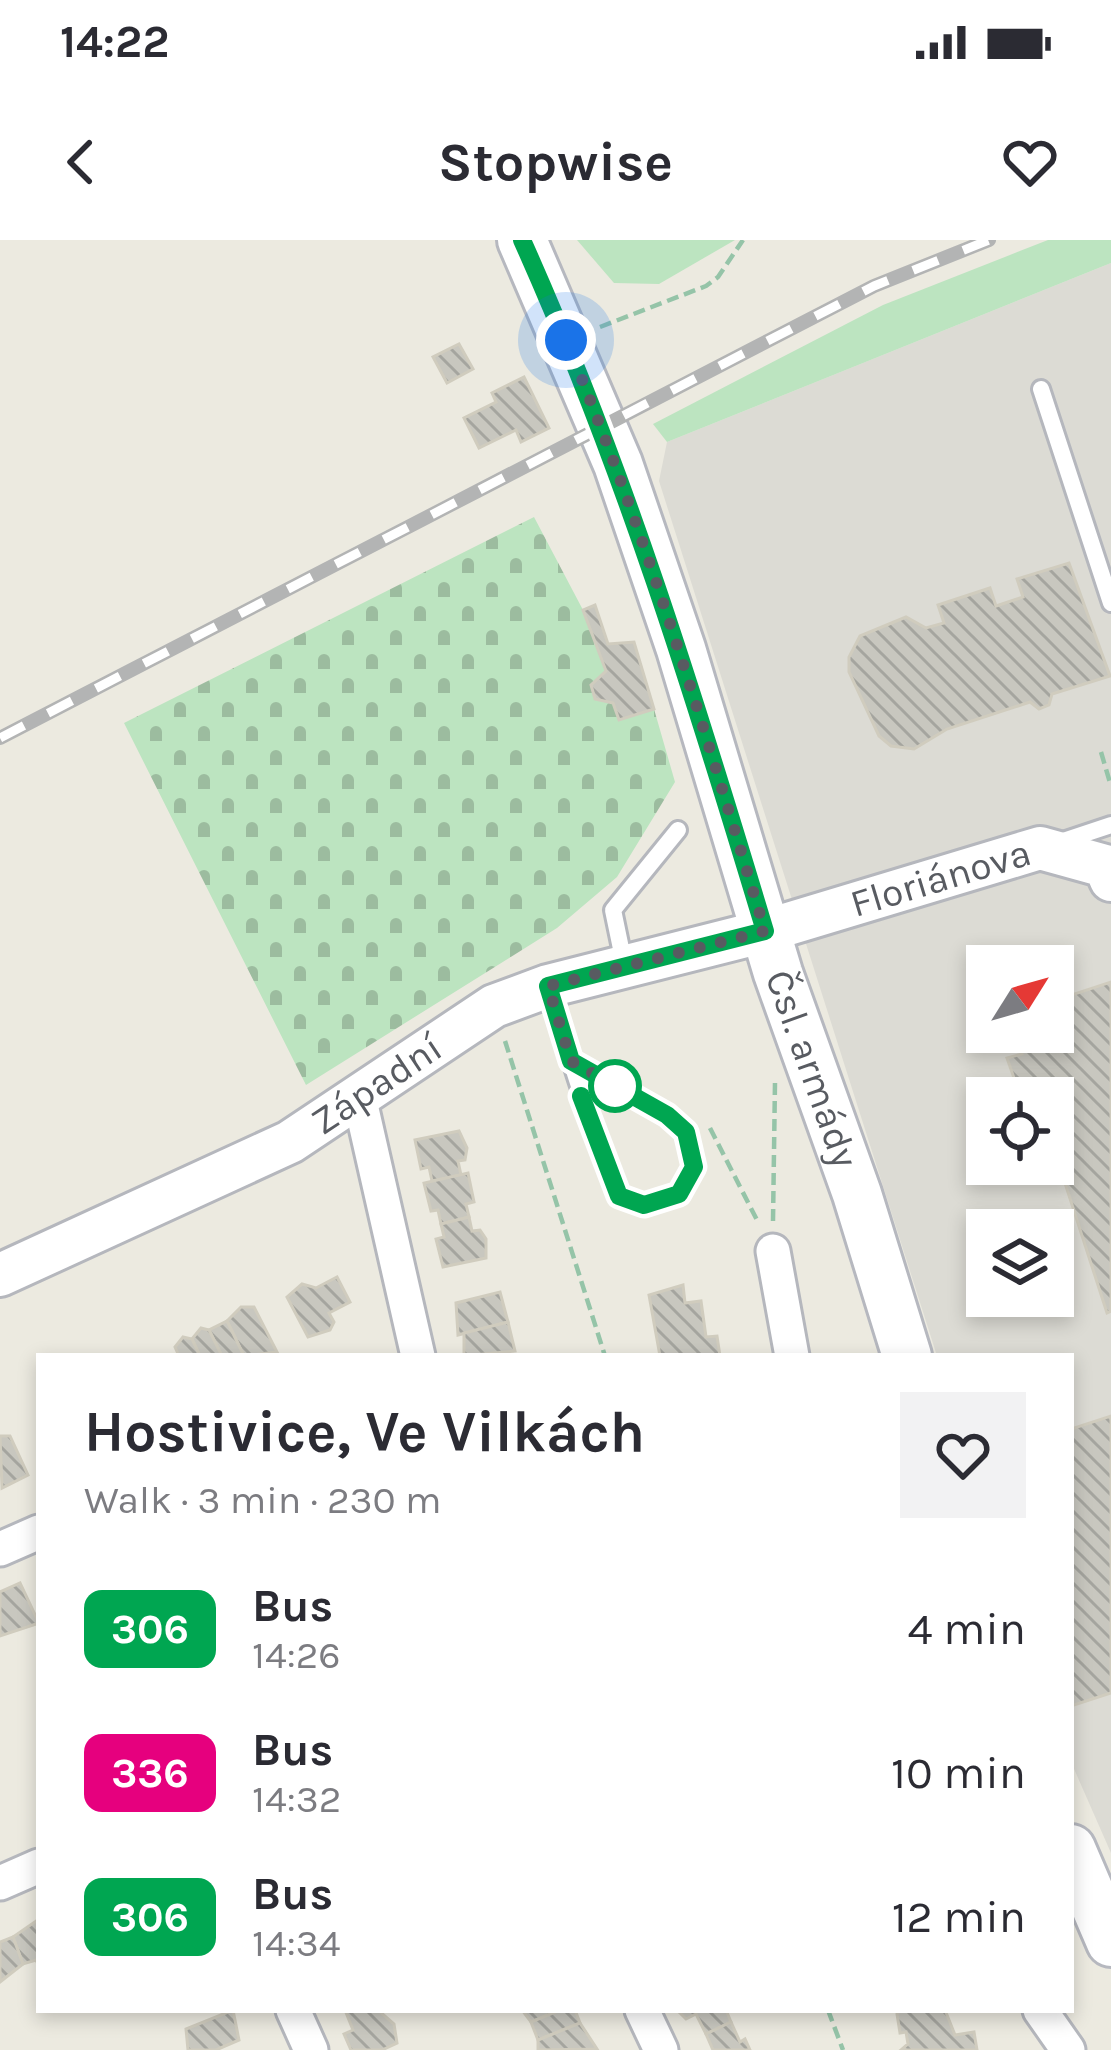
<!DOCTYPE html>
<meta charset="utf-8">
<style>
body{margin:0;font-family:Karla,sans-serif;background:#f2f2f3;color:#2b2b33;height:100vh;display:flex;flex-direction:column;font-size:45px;white-space:nowrap}
*{box-sizing:border-box;margin:0}
p{font-size:39px;color:#7c7c81}
.icon{flex:none;width:66px;height:66px;fill:none;stroke:currentColor;stroke-width:2;stroke-linecap:round;stroke-linejoin:round}
.map{position:relative;flex:1;overflow:hidden}
.details{position:absolute;left:36px;top:1113px;width:1038px;height:660px;display:flex;flex-direction:column;background:#fff;border-radius:0px;box-shadow:0 6px 18px #0003}
.details>*{flex:none}
.badge{padding:0 24px;border-radius:18px;font-size:42px;line-height:78px}
.needle{width:78px;rotate:53deg}
.tools{position:absolute;left:966px;top:705px;display:grid;gap:24px}
.tools a{display:grid;place-items:center;width:108px;height:108px;border-radius:0px;background:#fff;box-shadow:0 6px 18px #0003;font-size:60px}
.you{position:absolute;width:60px;height:60px;margin:-30px;border:9px solid #fff;border-radius:50%;background:#1a73e8;box-shadow:0 0 0 18px #1a73e833}
.map>.badge{position:absolute;translate:-50% -50%;box-shadow:0 0 0 6px #fff}
.round{display:grid;place-items:center;flex:none;width:126px;height:126px;border-radius:0px;background:#f2f2f3}
.summary{display:flex;align-items:center;justify-content:space-between;height:204px;padding:0 48px}
h1{font-size:57px;font-weight:700;line-height:90px}
ul{padding:0;list-style:none}
li{display:flex;align-items:center;gap:36px;height:144px;padding:0 48px}
li div{flex:1}
li b{display:block;font-size:45px}
li em{font-style:normal}
li .badge{min-width:132px;font-weight:700;text-align:center}
.status{display:flex;justify-content:space-between;align-items:center;height:84px;padding:0 60px;background:#fff;direction:ltr}
.status svg{height:33px;fill:currentColor}
header{display:flex;justify-content:space-between;align-items:center;height:156px;padding:0 48px;background:#fff;font-size:54px;font-weight:700}
.map>svg:first-child{display:block}
</style>
<div class="status"><b>14:22</b><svg viewBox="0 0 49 12"><path d="M0 12V9h3v3zM5 12V6h3v6zM10 12V3h3v9zM15 12V0h3v12zM26 1h20v11H26zM47 4h2v5h-2z"/></svg></div>
<header><svg class="icon" aria-label="back" viewBox="0 0 24 24"><path d="M15 5l-7 7 7 7"/></svg>Stopwise<svg class="icon" aria-label="heart" viewBox="0 0 24 24"><path d="M12 20l-8-8c-3-5 5-10 8-4 3-6 11-1 8 4z"/></svg></header>
<div class="map">
<svg width="1111" height="1810" viewBox="0 0 1111 1810">
<defs>
<pattern id="cemetery-stones" width="16" height="16" patternUnits="userSpaceOnUse" patternTransform="scale(3)"><rect width="16" height="16" fill="#bce4c0"/><path d="M2 7V4a2 2 0 0 1 4 0v3zM10 15v-3a2 2 0 0 1 4 0v3z" fill="#9cbc9f"/></pattern>
<pattern id="building-back-hatch" width="6" height="6" patternUnits="userSpaceOnUse" patternTransform="scale(3)"><rect width="6" height="6" fill="#c8c7bf"/><path d="M-1 5l2 2M0 0l6 6M5-1l2 2" fill="none" stroke="#a5a59f"/></pattern>
</defs>
<rect width="100%" height="100%" fill="#eceae0"/>
<path fill="#dcdbd4" fill-rule="evenodd" d="M1111 23V1613L1071 1522V1116H937L659 241 667 202ZM987 726H1053V792H987ZM987 858H1053V924H987ZM987 990H1053V1056H987Z"/>
<g fill="#bce4c0">
<polygon points="577,0 735,0 659,44 614,43"/>
<polygon points="1048,0 1111,0 1111,23 667,202 653,184 883,65"/>
</g>
<polygon fill="url(#cemetery-stones)" points="534,277 583,370 606,431 591,445 595,459 613,463 620,480 654,469 675,542 617,637 557,688 306,845 124,483"/>
<g fill="url(#building-back-hatch)" stroke="#d0ccbe" stroke-width="3">
<polygon points="459,104 473,129 447,143 433,117"/>
<polygon points="524,137 549,188 521,202 516,190 479,208 464,178 496,162 492,153"/>
<polygon points="1069,323 1110,436 1052,454 1049,465 1039,469 1030,462 947,489 914,509 891,506 879,496 849,432 849,417 860,396 906,377 926,388 944,383 938,365 990,348 996,366 1023,357 1017,339"/>
<polygon points="595,365 608,404 634,402 654,469 619,480 613,463 595,459 591,445 606,431 583,370"/>
<polygon points="1111,742 1111,1071 1107,1073 1053,906 1053,858 1021,858 1007,818 1022,814 1015,792 1053,792 1053,761"/>
<polygon points="459,891 467,908 465,920 458,921 461,935 432,941 429,927 421,929 415,900"/>
<polygon points="468,933 474,962 466,964 469,977 441,984 438,970 431,971 424,943"/>
<polygon points="469,977 472,991 480,990 486,999 486,1018 443,1027 436,999 444,997 441,984"/>
<polygon points="337,1037 350,1062 329,1073 334,1082 330,1090 308,1097 287,1057 302,1044 316,1048"/>
<polygon points="683,1045 685,1063 701,1061 706,1097 717,1096 720,1116 660,1116 649,1055"/>
<polygon points="500,1052 508,1082 458,1095 456,1063"/>
<polygon points="241,1067 254,1067 277,1112 244,1116 227,1081"/>
<polygon points="227,1081 244,1116 222,1116 209,1090"/>
<polygon points="508,1082 515,1111 464,1116 464,1093"/>
<polygon points="201,1088 209,1090 222,1116 200,1116 192,1099"/>
<polygon points="183,1097 192,1099 200,1116 179,1116 175,1107"/>
<polygon points="1111,1176 1111,1453 1071,1466 1071,1189"/>
<polygon points="0,1196 10,1196 28,1235 2,1248"/>
<polygon points="20,1343 39,1383 0,1396 0,1352"/>
<polygon points="39,1679 39,1726 36,1720 23,1724 13,1697"/>
<polygon points="13,1697 23,1724 0,1742 0,1702"/>
<polygon points="233,1770 239,1800 216,1810 188,1810 186,1789"/>
<polygon points="345,1770 378,1770 394,1784 397,1803 382,1810 351,1810 344,1794 353,1790"/>
<polygon points="522,1770 560,1770 531,1782"/>
<polygon points="560,1770 575,1770 580,1783 538,1800 531,1782"/>
<polygon points="677,1770 726,1770 731,1782 706,1794 696,1774 686,1779"/>
<polygon points="901,1770 945,1770 955,1795 974,1792 977,1810 901,1810 908,1804 906,1792 900,1793 897,1774"/>
<polygon points="731,1782 740,1802 745,1799 750,1810 713,1810 706,1794"/>
<polygon points="580,1783 597,1809 538,1810 538,1800"/>
</g>
<g fill="none" stroke-linecap="round" stroke-linejoin="round">
<defs>
<g id="service">
<polyline points="1041,149 1111,363"/>
<polyline points="1060,602 1111,585"/>
<polyline points="624,723 613,670 678,590"/>
<path d="M549 749C570 819 591 888 619 956L644 965 679 954 694 927 686 893 667 875 571 821"/>
</g>
<g id="minor">
<polyline points="359,856 418,1116"/>
<polyline points="773,1011 792,1116"/>
<polyline points="0,1309 39,1292"/>
<polyline points="0,1643 39,1626"/>
<polyline points="293,1770 311,1810"/>
<polyline points="642,1770 661,1810"/>
<polyline points="1040,1770 1068,1810"/>
</g>
<g id="tertiary">
<path id="s1" d="M0 1035 290 902 494 766 548 746 765 691 1040 608 1105 626 1111 640"/>
</g>
<g id="secondary">
<path id="s2" d="M522 0 618 224 681 409 778 733 857 954 907 1116"/>
<polyline points="1071,1609 1111,1702"/>
</g>
</defs>
<use href="#service" stroke="#b5b7bd" stroke-width="22"/>
<use href="#minor" stroke="#b5b7bd" stroke-width="39"/>
<use href="#tertiary" stroke="#b5b7bd" stroke-width="48"/>
<use href="#secondary" stroke="#b6b8bf" stroke-width="54"/>
<g stroke="#95c4a8" stroke-width="4.5" stroke-dasharray="12 6" stroke-linecap="butt">
<polyline points="600,87 706,46 718,37 743,0"/>
<polyline points="1101,512 1111,546"/>
<polyline points="505,801 605,1116"/>
<polyline points="710,888 759,984"/>
<polyline points="773,981 775,842"/>
<polyline points="828,1770 843,1810"/>
</g>
<use href="#service" stroke="#fff" stroke-width="16"/>
<use href="#minor" stroke="#fff" stroke-width="33"/>
<use href="#tertiary" stroke="#fff" stroke-width="42"/>
<use href="#secondary" stroke="#fff" stroke-width="48"/>
<defs>
<polyline id="rail" points="0,498 874,46 989,0"/>
</defs>
<use href="#rail" stroke="#b3b4b4" stroke-width="14"/>
<use href="#rail" stroke="#fff" stroke-width="9" stroke-dasharray="27" stroke-linecap="butt"/>
</g>
<g fill="none" stroke-linecap="round" stroke-linejoin="round">
<defs>
<path id="line" d="M522 0C623 225 694 455 765 691L548 746 571 821 667 875 686 892 694 927 679 954 644 965 619 956 581 856"/>
</defs>
<use href="#line" stroke="#fff" stroke-width="27"/>
<use href="#line" stroke="#00a651" stroke-width="18"/>
<path stroke="#585b61" stroke-width="12" stroke-dasharray="0 21.6" d="M566 100C646 293 705 491 765 691L548 746 571 821 615 846"/>
</g>
<circle fill="#fff" stroke="#00a651" stroke-width="6" cx="615" cy="846" r="24"/>
<g text-anchor="middle" dominant-baseline="central" stroke-width="9" stroke-linejoin="round" paint-order="stroke">
<g font-size="39" fill="#585b61" stroke="#fff">
<text stroke="none"><textPath href="#s1" startOffset="1029">Floriánova</textPath></text>
<text stroke="none"><textPath href="#s2" startOffset="879">Čsl. armády</textPath></text>
<text stroke="none"><textPath href="#s1" startOffset="423">Západní</textPath></text>
</g>
</g>
</svg>
<div class="tools">
<a><svg class="needle" viewBox="-14 -14 28 28"><path d="M0-13l5 13h-10z" fill="#e53935"/><path d="M0 13l5-13h-10z" fill="#7c7c81"/></svg></a>
<a><svg class="icon" aria-label="locate" viewBox="0 0 24 24"><circle cx="12" cy="12" r="6"/><path d="M12 2v4M12 18v4M2 12h4M18 12h4"/></svg></a>
<a><svg class="icon" aria-label="layers" viewBox="0 0 24 24"><path d="M12 4l9 5-9 5-9-5zM3 14l9 5 9-5"/></svg></a>
</div>
<div class="you" style="left:566px;top:100px"></div>
<section class="details">
<div class="summary"><div><h1>Hostivice, Ve Vilkách</h1><p>Walk · 3 min · 230 m</p></div><a class="round"><svg class="icon" aria-label="heart" viewBox="0 0 24 24"><path d="M12 20l-8-8c-3-5 5-10 8-4 3-6 11-1 8 4z"/></svg></a></div>
<ul>
<li><span class="badge" style="background:#00a651;color:#fff">306</span><div><b>Bus</b><p>14:26</p></div><em>4 min</em></li>
<li><span class="badge" style="background:#e6007e;color:#fff">336</span><div><b>Bus</b><p>14:32</p></div><em>10 min</em></li>
<li><span class="badge" style="background:#00a651;color:#fff">306</span><div><b>Bus</b><p>14:34</p></div><em>12 min</em></li>
</ul>
</section>
</div>
